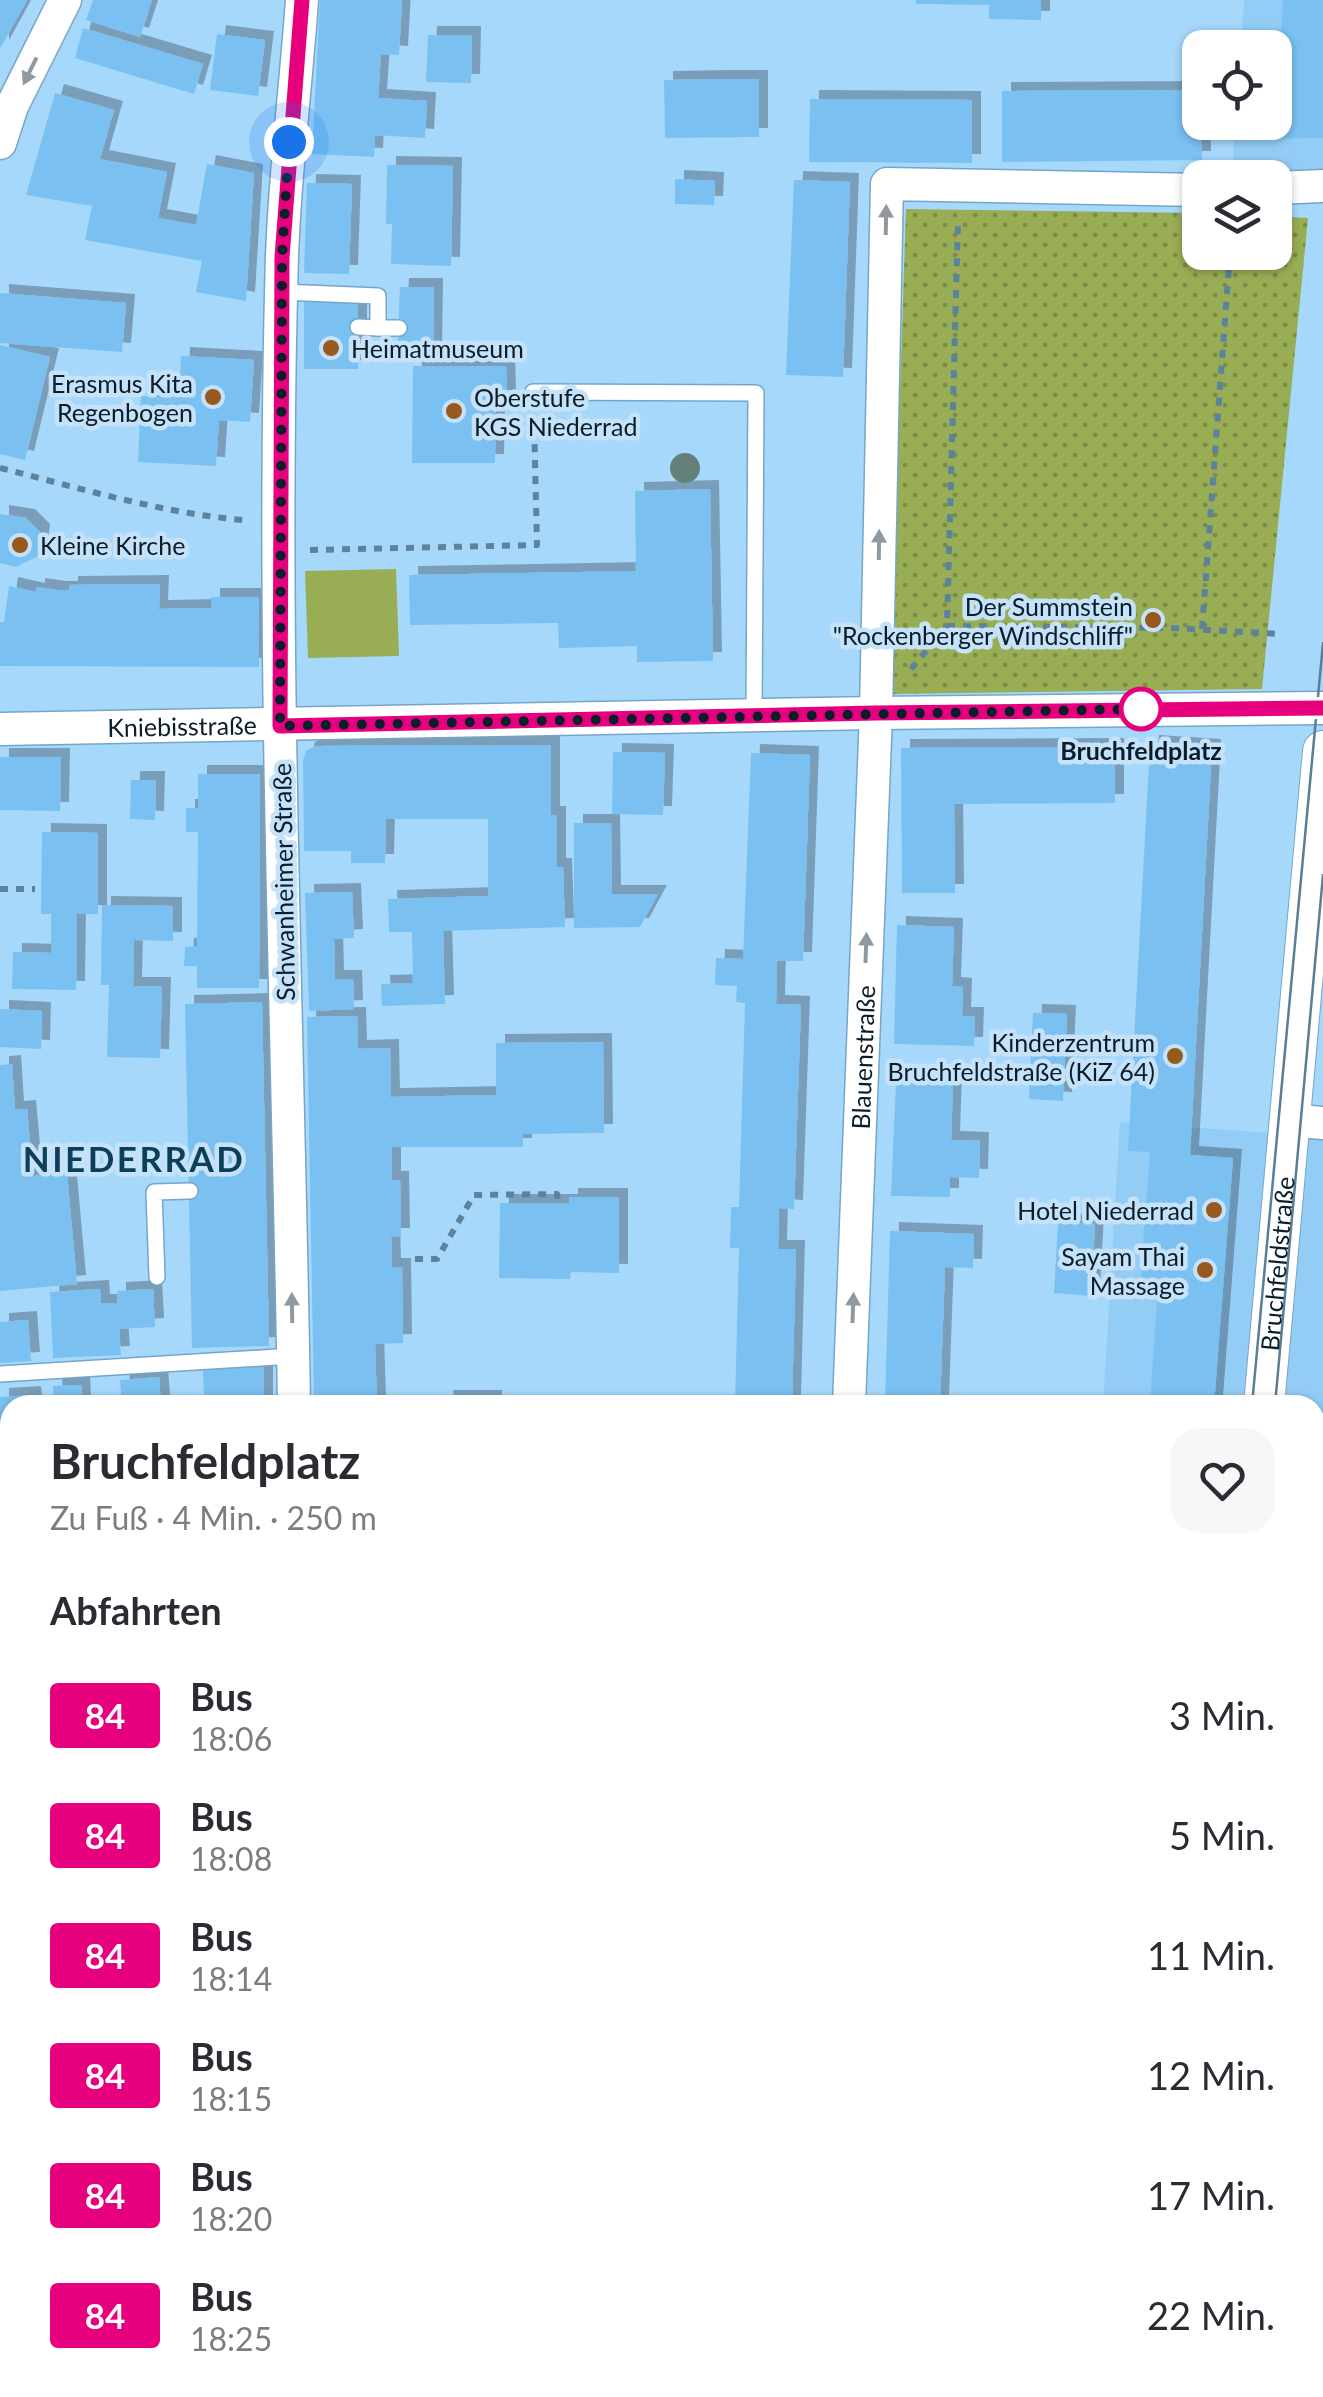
<!DOCTYPE html>
<html lang="de">
<meta charset="utf-8">
<style>
body{margin:0;font-family:Lato,sans-serif;background:#f7f7f7;color:#2b2b33;height:100vh;display:flex;flex-direction:column;font-size:38px;white-space:nowrap}
*{box-sizing:border-box;margin:0}
p{font-size:32px;color:#7c7c81}
.icon{flex:none;width:55px;height:55px;fill:none;stroke:currentColor;stroke-width:2;stroke-linecap:round;stroke-linejoin:round}
.map{position:relative;flex:1;overflow:hidden}
.side{position:absolute;left:0px;top:1395px;width:1325px;height:1002px;display:flex;flex-direction:column;background:#fff;border-radius:30px 30px 0 0;box-shadow:0 2px 8px #0004}
.side>*{flex:none}
.badge{padding:0 20px;border-radius:8px;font-size:35px;line-height:65px}
.fabs{position:absolute;left:1182px;top:30px;display:grid;gap:20px}
.fabs a{display:grid;place-items:center;width:110px;height:110px;border-radius:20px;background:#fff;box-shadow:0 2px 8px #0004;font-size:50px}
.you{position:absolute;width:50px;height:50px;margin:-25px;border:8px solid #fff;border-radius:50%;background:#1a73e8;box-shadow:0 0 0 15px #1a73e833}
.map>.badge{position:absolute;translate:-50% -50%;box-shadow:0 0 0 5px #fff}
h2{padding:0 50px;font-size:38px;line-height:90px}
.round{display:grid;place-items:center;flex:none;width:105px;height:105px;border-radius:30px;background:#f7f7f7}
.head{display:flex;align-items:center;justify-content:space-between;height:170px;padding:0 50px}
h1{font-size:48px;font-weight:700;line-height:75px}
ul{padding:0;list-style:none}
li{display:flex;align-items:center;gap:30px;height:120px;padding:0 50px}
li div{flex:1}
li b{display:block;font-size:38px}
li em{font-style:normal}
li .badge{min-width:110px;font-weight:700;text-align:center}
.map>svg:first-child{display:block}
</style>
<div class="map">
<svg width="1323" height="2397" viewBox="0 0 1323 2397">
<defs>
<pattern id="park-dots" width="8" height="8" patternUnits="userSpaceOnUse" patternTransform="scale(2.5)"><rect width="8" height="8" fill="#99ad54"/><path d="M2 2h.1M6 6h.1" fill="none" stroke="#7b8c46" stroke-width="1.8" stroke-linecap="round"/></pattern>
<filter id="shadow"><feDropShadow dx="9" dy="-9" stdDeviation="0" flood-color="#0004"/></filter>
</defs>
<rect width="100%" height="100%" fill="#a6d8fc"/>
<g fill="#93ccf5">
<polygon points="1244,0 1323,0 1323,175 1232,178 1235,123 1275,122 1275,48 1241,47"/>
<polygon points="1120,1122 1323,1137 1323,1905 1315,1904 1315,1405 1103,1405"/>
</g>
<polygon fill="#99ad54" points="396,569 399,656 308,658 305,571"/>
<polygon fill="url(#park-dots)" points="906,209 1200,213 1200,252 1275,252 1275,216 1308,218 1262,689 890,694"/>
<g fill="#7ac1f2" filter="url(#shadow)">
<polygon points="0,0 27,0 0,49"/>
<polygon points="93,0 152,0 140,37 86,20"/>
<polygon points="320,0 402,0 399,55 381,54 378,98 427,101 425,138 375,135 374,157 312,154"/>
<polygon points="916,0 1041,0 1041,20 989,19 989,5 916,4"/>
<polygon points="1283,0 1323,0 1323,138 1241,139 1241,122 1275,122"/>
<polygon points="83,28 203,64 194,94 75,58"/>
<polygon points="217,34 265,40 258,96 210,90"/>
<polygon points="428,35 472,35 471,83 426,82"/>
<polygon points="720,79 759,79 759,137 665,138 664,80"/>
<polygon points="1200,90 1202,160 1002,162 1002,91"/>
<polygon points="55,93 114,110 100,159 167,172 158,218 196,225 207,164 254,173 246,301 196,292 202,261 85,240 92,206 26,195"/>
<polygon points="810,99 972,100 972,163 809,162"/>
<polygon points="387,165 453,166 451,266 391,264 392,224 386,224"/>
<polygon points="675,179 715,181 714,205 675,204"/>
<polygon points="794,180 850,182 843,377 786,375"/>
<polygon points="307,183 352,184 349,274 304,273"/>
<polygon points="400,287 434,287 433,359 397,358"/>
<polygon points="0,293 126,303 122,352 0,343"/>
<polygon points="304,300 358,301 358,369 304,369"/>
<polygon points="0,345 50,357 25,460 0,454"/>
<polygon points="181,356 254,360 250,422 219,420 216,466 138,462 141,396 179,398"/>
<polygon points="413,366 506,366 507,399 496,399 495,463 412,463"/>
<polygon points="710,489 713,661 637,662 637,646 559,648 558,623 410,625 409,575 636,571 635,491"/>
<polygon points="0,514 26,518 41,533 38,556 16,567 0,563"/>
<polygon points="160,584 159,609 211,608 211,597 259,597 259,667 0,666 0,622 4,622 9,586 36,592 36,587 57,590 69,590 69,585"/>
<polygon points="1150,744 1212,748 1190,1155 1233,1158 1214,1405 1150,1405 1158,1286 1140,1285 1150,1152 1128,1151"/>
<polygon points="551,745 551,815 557,815 557,867 563,867 565,927 443,931 445,1004 382,1006 381,984 413,983 412,932 389,932 388,899 488,896 488,819 386,819 385,863 351,863 351,851 304,851 303,760 306,751 315,746"/>
<polygon points="1115,747 1115,803 954,804 955,893 902,893 901,748"/>
<polygon points="613,752 665,753 663,815 612,814"/>
<polygon points="751,753 810,755 803,961 777,961 776,1004 801,1005 794,1209 779,1208 778,1249 796,1249 792,1405 735,1405 739,1248 730,1248 731,1207 739,1207 745,1003 736,1002 737,986 715,985 716,958 743,959"/>
<polygon points="0,757 61,757 60,811 0,810"/>
<polygon points="198,774 260,774 259,988 197,988 197,966 184,966 185,947 197,946 198,832 186,832 186,808 198,808"/>
<polygon points="131,780 156,780 155,820 130,819"/>
<polygon points="574,823 611,823 612,894 658,894 640,927 574,928"/>
<polygon points="42,832 98,833 98,914 77,914 76,990 12,989 13,952 51,953 51,914 41,914"/>
<polygon points="352,892 354,938 334,939 335,979 353,979 354,1009 309,1011 305,893"/>
<polygon points="102,905 173,906 173,941 134,940 133,986 162,986 160,1058 107,1057 109,985 101,985"/>
<polygon points="897,925 954,927 952,986 963,987 962,1016 975,1016 974,1046 894,1044"/>
<polygon points="262,1002 269,1346 192,1348 185,1004"/>
<polygon points="0,1009 42,1011 41,1049 0,1047"/>
<polygon points="1033,1013 1067,1014 1063,1101 1029,1099"/>
<polygon points="357,1016 358,1049 390,1048 391,1097 496,1095 496,1043 603,1042 604,1133 523,1134 523,1147 392,1147 392,1180 400,1180 401,1237 391,1237 392,1267 402,1267 403,1343 375,1344 377,1405 314,1405 307,1017"/>
<polygon points="12,1064 15,1110 27,1109 33,1176 67,1173 77,1284 0,1291 0,1065"/>
<polygon points="896,1082 953,1084 951,1140 980,1141 979,1178 950,1177 950,1197 891,1196"/>
<polygon points="569,1197 619,1197 619,1273 571,1272 570,1279 499,1278 500,1203 569,1203"/>
<polygon points="1058,1222 1095,1224 1091,1296 1054,1293"/>
<polygon points="890,1231 974,1234 973,1268 945,1267 940,1405 885,1405"/>
<polygon points="100,1289 101,1303 117,1303 117,1291 153,1289 155,1327 119,1329 121,1355 53,1358 50,1292"/>
<polygon points="28,1320 31,1361 0,1363 0,1322"/>
<polygon points="264,1364 264,1405 204,1405 203,1366"/>
<polygon points="159,1377 161,1405 122,1405 120,1380"/>
<polygon points="81,1385 82,1405 54,1405 53,1386"/>
<polygon points="32,1395 33,1405 10,1405 10,1503 0,1503 0,1397"/>
<polygon points="444,1399 493,1399 493,1405 445,1405"/>
<polygon points="1320,1424 1323,1424 1323,1599 1315,1599 1315,1482"/>
<polygon points="1323,1665 1323,1781 1315,1780 1315,1666"/>
<polygon points="0,1910 8,1910 10,1955 0,1977"/>
<polygon points="1315,1917 1323,1918 1323,2025 1315,2027"/>
<polygon points="1315,2055 1323,2084 1323,2115 1315,2117"/>
<polygon points="10,2209 10,2251 0,2254 0,2212"/>
<polygon points="291,2388 322,2388 323,2397 292,2397"/>
<polygon points="579,2388 633,2388 632,2397 578,2397"/>
<polygon points="855,2388 933,2388 933,2397 742,2397 742,2392"/>
<polygon points="1239,2388 1297,2388 1298,2395 1242,2397"/>
</g>
<g fill="none" stroke-linecap="round" stroke-linejoin="round">
<defs>
<g id="service">
<polyline points="282,292 378,296 378,328 399,328"/>
<polyline points="358,327 378,328"/>
<polyline points="533,392 756,393 754,716"/>
<polyline points="157,1277 154,1192 190,1191"/>
<polyline points="0,1374 293,1356"/>
</g>
<g id="minor">
<polyline points="0,143 12,106 65,0"/>
<polyline points="1275,188 1323,186"/>
<path id="s1" d="M0 729 876 713 1323 708"/>
<polyline points="1290,1120 1323,1123"/>
<path d="M294 1405C288 1022 271 639 282 256 285 171 296 85 302 0"/>
<path id="s2" d="M849 1405 876 713 887 184 1200 190"/>
<polyline points="1315,1633 1323,1632"/>
<polyline points="0,1690 10,1742"/>
<polyline points="174,2397 182,2388"/>
<polyline points="692,2397 694,2388"/>
</g>
<g id="tertiary">
<path id="s3" d="M1264 1405 1323 751"/>
<polyline points="1160,2397 1161,2388"/>
</g>
</defs>
<use href="#service" stroke="#75a6c8" stroke-width="18"/>
<use href="#minor" stroke="#75a6c8" stroke-width="35"/>
<use href="#tertiary" stroke="#75a6c8" stroke-width="42"/>
<g stroke="#5d829b" stroke-width="6" stroke-dasharray="8 8" stroke-linecap="butt">
<path d="M0 468C80 488 161 513 243 520"/>
<polyline points="310,550 537,545 534,419"/>
<polyline points="947,626 1172,628 1281,634"/>
<polyline points="1202,629 1230,252"/>
<polyline points="911,669 947,626 958,220"/>
<polyline points="0,889 35,889"/>
<polyline points="415,1259 437,1259 474,1195 557,1194 558,1203"/>
<polyline points="1315,1904 1323,1905"/>
</g>
<use href="#service" stroke="#fff" stroke-width="15"/>
<use href="#minor" stroke="#fff" stroke-width="32"/>
<use href="#tertiary" stroke="#fff" stroke-width="40"/>
<g stroke="#5b7e97" stroke-width="2.5">
<polyline points="1252,1405 1323,643"/>
<polyline points="1275,1405 1323,875"/>
<polyline points="1148,2397 1149,2388"/>
<polyline points="1170,2397 1172,2388"/>
</g>
</g>
<circle fill="#65807a" cx="685" cy="468" r="15"/>
<defs><path id="oneway-solid" d="M-6-.8H1V-3.2L6.5 0L1 3.2V.8H-6Z" transform="scale(2.5)"/></defs>
<g fill="#90999f">
<use href="#oneway-solid" transform="translate(30 71) rotate(116)"/>
<use href="#oneway-solid" transform="translate(886 220) rotate(-89)"/>
<use href="#oneway-solid" transform="translate(879 545) rotate(-89)"/>
<use href="#oneway-solid" transform="translate(866 948) rotate(-88)"/>
<use href="#oneway-solid" transform="translate(292 1308) rotate(-91)"/>
<use href="#oneway-solid" transform="translate(853 1308) rotate(-88)"/>
</g>
<g fill="none" stroke-linecap="round" stroke-linejoin="round">
<defs>
<polyline id="line" points="302,0 282,257 280,726 876,713 1323,708"/>
</defs>
<use href="#line" stroke="#fff" stroke-width="22"/>
<use href="#line" stroke="#e6007e" stroke-width="15"/>
<polyline stroke="#091d2a" stroke-width="10" stroke-dasharray="0 18" points="289,142 282,257 280,726 1141,709"/>
</g>
<g fill="#97591e" stroke="#c5e2f8" stroke-width="4">
<circle cx="331" cy="348" r="10"/>
<circle cx="213" cy="397" r="10"/>
<circle cx="454" cy="411" r="10"/>
<circle cx="20" cy="545" r="10"/>
<circle cx="1153" cy="620" r="10"/>
<circle cx="1175" cy="1056" r="10"/>
<circle cx="1214" cy="1210" r="10"/>
<circle cx="1205" cy="1270" r="10"/>
</g>
<circle fill="#fff" stroke="#e6007e" stroke-width="5" cx="1141" cy="709" r="20"/>
<g text-anchor="middle" dominant-baseline="central" stroke-width="9" stroke-linejoin="round" paint-order="stroke">
<g font-size="25" fill="#091d2a" stroke="#c5e2f8" text-anchor="end">
<text x="351" y="348" text-anchor="start">Heimatmuseum</text>
<text x="193" y="383">Erasmus Kita<tspan x="193" dy="29">Regenbogen</tspan></text>
<text x="474" y="397" text-anchor="start">Oberstufe<tspan x="474" dy="29">KGS Niederrad</tspan></text>
<text x="40" y="545" text-anchor="start">Kleine Kirche</text>
<text x="1133" y="606">Der Summstein<tspan x="1133" dy="29">"Rockenberger Windschliff"</tspan></text>
<text x="1155" y="1042">Kinderzentrum<tspan x="1155" dy="29">Bruchfeldstraße (KiZ 64)</tspan></text>
<text x="1194" y="1210">Hotel Niederrad</text>
<text x="1185" y="1256">Sayam Thai<tspan x="1185" dy="29">Massage</tspan></text>
</g>
<g font-size="25" fill="#091d2a" stroke="#c5e2f8">
<text stroke="none"><textPath href="#s1" startOffset="182">Kniebisstraße</textPath></text>
<text transform="translate(283 882) rotate(-91)">Schwanheimer Straße</text>
<text stroke="none"><textPath href="#s2" startOffset="348">Blauenstraße</textPath></text>
<text stroke="none"><textPath href="#s3" startOffset="142">Bruchfeldstraße</textPath></text>
</g>
<g font-size="25" font-weight="bold" fill="#091d2a" stroke="#c5e2f8">
<text x="1141" y="750">Bruchfeldplatz</text>
</g>
<g font-size="35" font-weight="bold" letter-spacing="2.5" fill="#0c3f5c" stroke="#c5e2f8">
<text x="134" y="1158">NIEDERRAD</text>
</g>
</g>
</svg>
<div class="fabs">
<a><svg class="icon" aria-label="locate" viewBox="0 0 24 24"><circle cx="12" cy="12" r="6"/><path d="M12 2v4M12 18v4M2 12h4M18 12h4"/></svg></a>
<a><svg class="icon" aria-label="layers" viewBox="0 0 24 24"><path d="M12 4l9 5-9 5-9-5zM3 14l9 5 9-5"/></svg></a>
</div>
<div class="you" style="left:289px;top:142px"></div>
<section class="side">
<div class="head"><div><h1>Bruchfeldplatz</h1><p>Zu Fuß · 4 Min. · 250 m</p></div><a class="round"><svg class="icon" aria-label="heart" viewBox="0 0 24 24"><path d="M12 20l-8-8c-3-5 5-10 8-4 3-6 11-1 8 4z"/></svg></a></div>
<h2>Abfahrten</h2>
<ul>
<li><span class="badge" style="background:#e6007e;color:#fff">84</span><div><b>Bus</b><p>18:06</p></div><em>3 Min.</em></li>
<li><span class="badge" style="background:#e6007e;color:#fff">84</span><div><b>Bus</b><p>18:08</p></div><em>5 Min.</em></li>
<li><span class="badge" style="background:#e6007e;color:#fff">84</span><div><b>Bus</b><p>18:14</p></div><em>11 Min.</em></li>
<li><span class="badge" style="background:#e6007e;color:#fff">84</span><div><b>Bus</b><p>18:15</p></div><em>12 Min.</em></li>
<li><span class="badge" style="background:#e6007e;color:#fff">84</span><div><b>Bus</b><p>18:20</p></div><em>17 Min.</em></li>
<li><span class="badge" style="background:#e6007e;color:#fff">84</span><div><b>Bus</b><p>18:25</p></div><em>22 Min.</em></li>
</ul>
</section>
</div>
